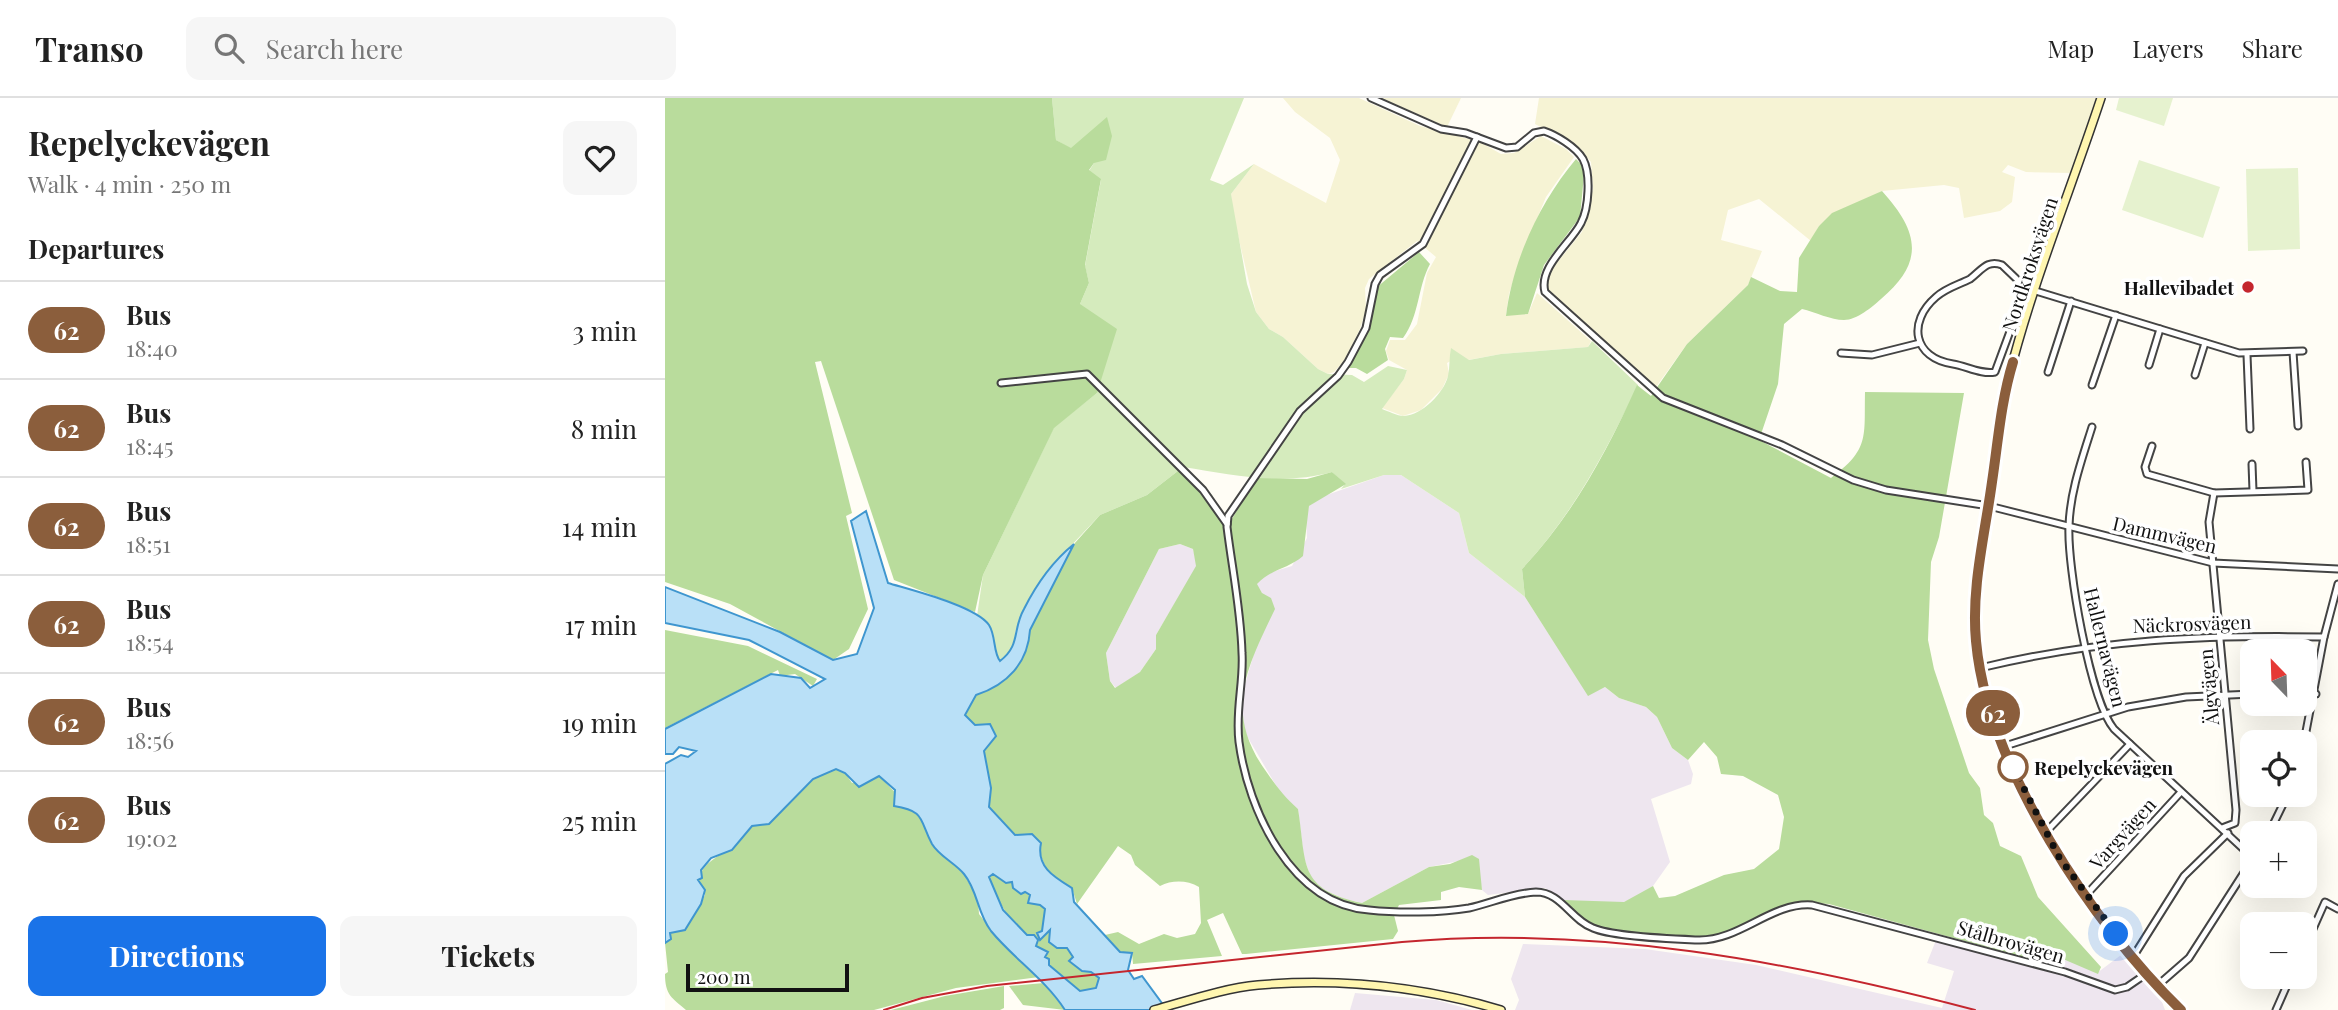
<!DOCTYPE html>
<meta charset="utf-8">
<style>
body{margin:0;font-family:"Playfair Display",serif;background:#f6f6f6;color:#222;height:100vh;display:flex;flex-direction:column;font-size:26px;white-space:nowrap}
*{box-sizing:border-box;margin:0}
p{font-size:23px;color:#767676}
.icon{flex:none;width:38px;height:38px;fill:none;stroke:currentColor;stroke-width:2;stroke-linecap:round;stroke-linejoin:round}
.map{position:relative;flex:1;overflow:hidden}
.details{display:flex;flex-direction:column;background:#fff;width:665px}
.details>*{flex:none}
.badge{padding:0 14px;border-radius:23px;font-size:24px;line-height:46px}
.needle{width:46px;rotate:337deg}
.buttons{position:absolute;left:1575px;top:541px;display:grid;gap:14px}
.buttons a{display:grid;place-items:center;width:77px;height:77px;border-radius:14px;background:#fff;box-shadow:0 7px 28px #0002;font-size:35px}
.scale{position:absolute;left:21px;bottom:18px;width:163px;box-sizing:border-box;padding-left:7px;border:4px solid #111;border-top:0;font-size:19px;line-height:24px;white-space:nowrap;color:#111;-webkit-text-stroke:5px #fff;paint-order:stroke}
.you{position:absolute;width:35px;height:35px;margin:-18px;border:5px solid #fff;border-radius:50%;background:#1a73e8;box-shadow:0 0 0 10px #1a73e833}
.map>.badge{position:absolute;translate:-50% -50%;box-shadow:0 0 0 4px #fff}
h2{padding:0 28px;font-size:26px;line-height:63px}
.round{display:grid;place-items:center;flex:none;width:74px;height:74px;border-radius:14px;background:#f6f6f6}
.headline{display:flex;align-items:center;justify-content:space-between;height:119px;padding:0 28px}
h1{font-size:33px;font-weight:700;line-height:52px}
.cta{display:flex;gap:14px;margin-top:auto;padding:14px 28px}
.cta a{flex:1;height:80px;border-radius:14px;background:#1a73e8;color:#fff;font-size:28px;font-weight:700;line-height:80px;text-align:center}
.cta a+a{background:#f6f6f6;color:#222}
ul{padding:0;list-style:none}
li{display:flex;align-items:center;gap:21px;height:98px;padding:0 28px;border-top:2px solid #e0e0e0}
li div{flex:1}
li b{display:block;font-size:26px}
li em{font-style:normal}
li .badge{min-width:77px;font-weight:700;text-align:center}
header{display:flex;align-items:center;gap:42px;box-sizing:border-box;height:98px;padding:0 35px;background:#fff;border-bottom:2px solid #e0e0e0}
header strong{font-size:33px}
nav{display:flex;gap:38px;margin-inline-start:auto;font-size:24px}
.search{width:490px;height:63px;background:#f6f6f6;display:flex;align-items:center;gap:18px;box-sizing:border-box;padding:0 24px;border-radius:14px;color:#767676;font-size:26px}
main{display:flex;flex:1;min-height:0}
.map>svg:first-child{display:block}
</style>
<header>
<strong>Transo</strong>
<div class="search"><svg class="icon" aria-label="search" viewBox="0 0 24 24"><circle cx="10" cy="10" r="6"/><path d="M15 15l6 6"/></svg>Search here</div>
<nav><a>Map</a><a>Layers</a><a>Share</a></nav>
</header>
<main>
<section class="details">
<div class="headline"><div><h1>Repelyckevägen</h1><p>Walk · 4 min · 250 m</p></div><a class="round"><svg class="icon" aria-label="heart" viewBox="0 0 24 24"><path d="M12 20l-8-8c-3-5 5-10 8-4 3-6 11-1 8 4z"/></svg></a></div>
<h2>Departures</h2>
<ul>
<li><span class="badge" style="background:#8b5e3c;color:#fff">62</span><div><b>Bus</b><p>18:40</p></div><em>3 min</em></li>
<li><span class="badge" style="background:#8b5e3c;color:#fff">62</span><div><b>Bus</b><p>18:45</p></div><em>8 min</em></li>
<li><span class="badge" style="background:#8b5e3c;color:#fff">62</span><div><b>Bus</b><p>18:51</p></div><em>14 min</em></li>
<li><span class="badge" style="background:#8b5e3c;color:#fff">62</span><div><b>Bus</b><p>18:54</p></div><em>17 min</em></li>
<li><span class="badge" style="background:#8b5e3c;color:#fff">62</span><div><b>Bus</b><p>18:56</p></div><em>19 min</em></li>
<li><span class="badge" style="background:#8b5e3c;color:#fff">62</span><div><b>Bus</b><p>19:02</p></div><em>25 min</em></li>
</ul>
<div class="cta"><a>Directions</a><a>Tickets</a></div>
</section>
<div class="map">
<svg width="1673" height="912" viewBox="0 0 1673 912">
<rect width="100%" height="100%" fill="#fffdf5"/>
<g fill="#eee6ef">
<polygon points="719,377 736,377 794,415 804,455 860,499 923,597 940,589 954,600 981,609 992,619 1007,650 1023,662 1028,676 1026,686 986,701 1005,764 988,788 974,798 959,804 915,805 898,802 880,790 823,797 817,792 815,781 794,763 764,769 697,805 680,801 655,790 647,782 639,760 633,711 616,696 579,633 576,600 590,552 597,495 591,486 603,475 627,468 642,440 641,420 644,408 656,399"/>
<polygon points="515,446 528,451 532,468 491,537 491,551 475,574 451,590 445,583 441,555 494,451"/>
<polygon points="1271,842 1316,848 1373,863 1412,862 1432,875 1460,854 1493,893 1500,912 850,912 854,902 846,881 858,846 980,851 1091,867 1277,910 1289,873 1262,865"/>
<polygon points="690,895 771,902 807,912 685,912"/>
</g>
<g fill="#f6f3d4">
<polygon points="618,0 694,0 755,28 815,44 836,56 849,55 876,38 901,51 909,59 881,99 855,162 844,196 841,217 863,216 872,195 926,243 923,249 836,256 803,262 795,258 782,265 784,276 777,291 756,312 738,318 717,310 739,281 742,272 724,262 721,253 725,242 740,242 752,226 762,175 771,159 752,143 704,181 700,190 701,211 695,231 679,263 669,274 663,276 653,271 618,239 604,231 591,214 567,112 566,96 589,66 661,105 675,62 665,40 630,14"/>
<polygon points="716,0 796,0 782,29"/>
<polygon points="874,0 1431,0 1407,75 1361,74 1343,67 1337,74 1350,79 1347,104 1335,113 1299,120 1294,90 1279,87 1217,93 1154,128 1146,143 1094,101 1063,112 1056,142 1097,153 1083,187 1022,246 991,289 881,190 886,172 917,134 928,91 926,64 920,57 906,45 870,26"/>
</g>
<path fill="#d5ebbd" d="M387 0H579L545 82 558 87 589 66 566 96 582 186 591 214 604 231 618 239 653 271 663 276 687 277 699 284 723 268 742 272 739 281 717 311C723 313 732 318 739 318 757 317 779 295 783 278 785 269 784 259 786 250L804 262 836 256 923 249 927 243 973 287C941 353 907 418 857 471L860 499 804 455 794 415 736 377H719L676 391 680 386 667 374C617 388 569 377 518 369L482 397 435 417 402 452 351 531 348 552 333 563C327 545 330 530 312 518L318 477 389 329 432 295 415 206 424 185 420 168 436 82 424 73 429 65 391 42Z"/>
<g fill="#b9dc9c" fill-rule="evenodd">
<polygon points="0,0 387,0 391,42 406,50 442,19 447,38 441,62 429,65 424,72 436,81 420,167 424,185 415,206 452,231 432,295 389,330 318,477 310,514 229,482 156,263 150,264 187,415 181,418 203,511 184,551 168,562 65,506 0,484"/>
<path d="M911 61 917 67 919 77 915 119 879 167 863 216 841 218C848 161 875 104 911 61Z"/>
<path d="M1217 93C1253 133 1261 163 1216 201 1207 209 1192 222 1179 222 1166 222 1150 214 1137 211L1119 226 1113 286 1094 342 1166 380C1205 351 1199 339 1200 294L1299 295 1274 439 1266 464 1263 542 1269 571 1304 675 1315 690 1319 717 1328 725 1335 748 1356 758 1373 799 1436 869 1433 876 1398 861 1373 863 1164 806C1117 801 1095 826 1053 838 1031 844 947 835 926 826 913 821 906 813 898 802L959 804 988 788 994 800 1010 798 1059 777 1089 771 1114 751 1119 719 1113 697 1078 678 1056 676 1052 659 1039 644 1023 662 1007 650 992 619 981 609 954 600 940 589 923 598 860 499 857 471C907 418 942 354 972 287L986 298 1022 246 1083 187 1086 179 1115 193 1132 194 1134 160 1154 128 1167 115Z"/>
<path d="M754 154 765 166C752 190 755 217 738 240L725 239 720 251 723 262 702 276 691 270H680L703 229 711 190Z"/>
<path d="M518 369 547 397 555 416 565 424 592 380 642 381 667 374 681 386 644 408 638 458C623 471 606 471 592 486L597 495 606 500 610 511C583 568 559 611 598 669 609 685 618 698 633 711 642 766 632 791 697 805L764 769 785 766 807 757 814 761 817 792 794 789 776 794V802L734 807 729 817 733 833 728 841 581 856H577L558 815 542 822 557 858 468 866 467 855 455 854 440 837 453 834 474 846 499 836 512 840 530 836 536 825 534 789C522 782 507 782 495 788L470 767 466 757 453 748 412 806 407 790 383 775 367 736 350 737 324 709 326 690 319 653 325 646 300 617 311 597C337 589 363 560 365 532L409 446 435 417 482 397ZM515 446 528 451 531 468 491 537V551L475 574 450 590 445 583 441 555 494 451Z"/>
<polygon points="0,532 83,548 152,581 148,588 130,576 115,578 113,572 0,630"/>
<path d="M171 671 180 675 187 685 214 678 260 725 268 747 299 776 313 802 314 816 328 834 374 879 291 890 209 912H21C7 900 0 897 0 876L3 874 0 845 5 835C24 828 31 814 40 797L33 782C39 763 53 759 68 749 76 743 81 735 87 728L104 726 148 681Z"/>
<path d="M328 776 341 785 347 784V788L360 794 380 811 377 833 372 835 375 841 385 832 387 835 384 841 402 850 408 859 405 863 417 873H426L434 881 431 890 415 893 384 867V861L380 859 383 854 371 848V842C345 828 334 805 324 779Z"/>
<polygon points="379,885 400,912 358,907 344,888"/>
<polygon points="339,888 339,910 335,912 226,912 280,898"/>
</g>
<g fill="#e6f2cf">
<polygon points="1454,0 1508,0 1499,28 1451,12"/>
<polygon points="1474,62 1555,89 1538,140 1457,112"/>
<polygon points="1633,70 1635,151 1583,153 1581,71"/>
</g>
<path fill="#b9e0f7" stroke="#3f96cf" stroke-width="2" fill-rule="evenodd" d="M201 413 223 485C246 492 311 508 324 527 331 538 328 554 335 563 356 547 347 532 359 511 371 487 388 463 409 446L365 532C363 565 342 587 311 597L300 617 310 627 325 626 331 638 319 653 326 690 324 709 350 737 367 736 376 745C371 769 389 779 407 790L409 804 455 854 467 855 463 872 469 881 477 878 502 912H400C380 881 349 861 326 833 312 815 313 793 299 776 290 765 274 758 267 746 254 722 261 713 229 708L230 692 214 678 194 689 180 675 171 671 148 681 104 726 87 728 67 752 46 760 36 772 37 780 33 782 40 792 36 806 20 832 5 835 6 841 0 845V666L16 657 23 659 31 653 14 649 8 656H0V631L106 576 136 580 145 590 160 581 84 542 0 525V489L115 534 168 562 192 556 209 510 186 423ZM328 776 341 785 347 784 348 790 356 796 360 794 365 797 363 805 375 807 380 811 377 833 372 835 375 842 385 832 384 844 392 850H402L408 859 404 863 417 873 426 874 434 880 431 890 415 893 384 867V861L380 859 383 854 371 848 373 842 369 837H362L338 812 324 779Z"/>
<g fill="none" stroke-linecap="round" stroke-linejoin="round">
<defs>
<g id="street">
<path d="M706 0 776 31 801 35 841 50 852 49 869 35 879 33C891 37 911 49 918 61 926 76 924 110 916 125 906 145 873 169 880 194L998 300 1117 347 1188 382 1221 392 1324 408 1548 465 1673 471"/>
<path d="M812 39 758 146 715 177 710 186 701 230 683 264 673 278 635 313 563 418 562 429C567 470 576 513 577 555 579 584 570 612 574 644 583 712 626 806 704 812 732 815 776 815 804 810 826 805 848 795 871 794 896 794 906 822 928 830 949 839 1008 841 1033 842 1075 843 1106 804 1147 807L1400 874 1450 892 1462 889 1481 876"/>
<path d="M1361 190 1337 167C1322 161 1316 173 1305 181 1293 187 1281 190 1271 199 1242 224 1248 260 1288 266 1301 268 1317 277 1330 274L1361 190 1574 255 1638 253"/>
<polyline points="1628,254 1633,328"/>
<polyline points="1176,255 1207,257 1255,245"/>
<polyline points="1582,257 1585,331"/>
<polyline points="1484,267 1495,231"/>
<polyline points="1383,274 1406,203"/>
<polyline points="1530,277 1540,245"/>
<polyline points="336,285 422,276 538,392 562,426"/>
<polyline points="1427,287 1451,217"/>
<path d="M1427 329C1417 361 1405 394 1404 428 1402 468 1425 602 1449 631L1587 759"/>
<polyline points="1487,348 1480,369 1482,376 1549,395 1643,392 1641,364"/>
<polyline points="1587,366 1588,393"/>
<polyline points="1549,395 1544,424 1571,712 1570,725 1557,730"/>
<path d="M1315 570C1435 541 1536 537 1659 539"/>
<polyline points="1640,596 1651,596"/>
<polyline points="1639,644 1659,539 1673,486"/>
<polyline points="1340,648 1463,609 1521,599 1587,596"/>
<polyline points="1380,735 1465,646"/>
<polyline points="1604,735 1623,696"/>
<polyline points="1631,788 1641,794"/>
<polyline points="1421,797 1516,694"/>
<polyline points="1640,849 1660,804 1673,811"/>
<polyline points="1468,859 1519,778 1563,735"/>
<polyline points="1492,888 1524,860 1587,762"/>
<polyline points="1611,912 1626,878"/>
</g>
<g id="secondary">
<path d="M1436 0C1406 91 1366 189 1343 282 1333 322 1330 365 1324 407 1317 450 1308 495 1310 538 1318 664 1428 827 1517 912"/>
<path d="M489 912C522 903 559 890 593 887 674 880 758 889 836 912"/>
</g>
</defs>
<use href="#street" stroke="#444" stroke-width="9"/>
<use href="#secondary" stroke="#333" stroke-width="10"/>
<use href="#street" stroke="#fff" stroke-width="5"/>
<use href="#secondary" stroke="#fff6b0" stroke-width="7"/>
<path stroke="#c4262e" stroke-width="2" d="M219 912 257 900 322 888 737 844C931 827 1123 863 1310 912"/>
</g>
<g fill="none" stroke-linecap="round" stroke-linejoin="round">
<defs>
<path id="line" d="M1348 264C1336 303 1333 344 1327 384 1320 436 1306 490 1311 543 1322 668 1428 827 1516 912"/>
</defs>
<use href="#line" stroke="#fff" stroke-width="16"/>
<use href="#line" stroke="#8b5e3c" stroke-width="10"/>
<polyline stroke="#111" stroke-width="7" stroke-dasharray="0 12.6" points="1348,669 1394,759 1451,836"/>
</g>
<circle fill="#c4262e" stroke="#fff" stroke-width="2.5" cx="1583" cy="189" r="7"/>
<circle fill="#fff" stroke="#8b5e3c" stroke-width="3.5" cx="1348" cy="669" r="14"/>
<g text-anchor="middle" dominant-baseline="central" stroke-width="7" stroke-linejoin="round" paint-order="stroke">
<g font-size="19" fill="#111" stroke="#fff">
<text transform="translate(1364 166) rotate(-72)">Nordkroksvägen</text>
<text transform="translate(1500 436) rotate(13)">Dammvägen</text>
<text transform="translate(1527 525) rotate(-2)">Näckrosvägen</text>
<text transform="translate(1441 549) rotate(76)">Hallernavägen</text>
<text transform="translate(1543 589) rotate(-95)">Älgvägen</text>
<text transform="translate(1457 735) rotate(-48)">Vargvägen</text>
<text transform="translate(1346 843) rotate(16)">Stålbrovägen</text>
</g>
<g font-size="19" font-weight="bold" fill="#111" stroke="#fff" text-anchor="end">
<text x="1569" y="189">Hallevibadet</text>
</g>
<g font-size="19" font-weight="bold" fill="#111" stroke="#fff" text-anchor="start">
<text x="1369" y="669">Repelyckevägen</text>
</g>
</g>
</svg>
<div class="buttons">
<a><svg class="needle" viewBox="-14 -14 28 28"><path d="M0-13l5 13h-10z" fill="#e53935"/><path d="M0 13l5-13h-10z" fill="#767676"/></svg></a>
<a><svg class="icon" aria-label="locate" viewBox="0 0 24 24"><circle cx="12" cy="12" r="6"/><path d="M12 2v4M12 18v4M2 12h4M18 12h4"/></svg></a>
<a>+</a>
<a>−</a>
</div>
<div class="scale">200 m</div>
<div class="you" style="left:1451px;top:836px"></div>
<b class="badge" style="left:1328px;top:615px;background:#8b5e3c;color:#fff">62</b>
</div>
</main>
